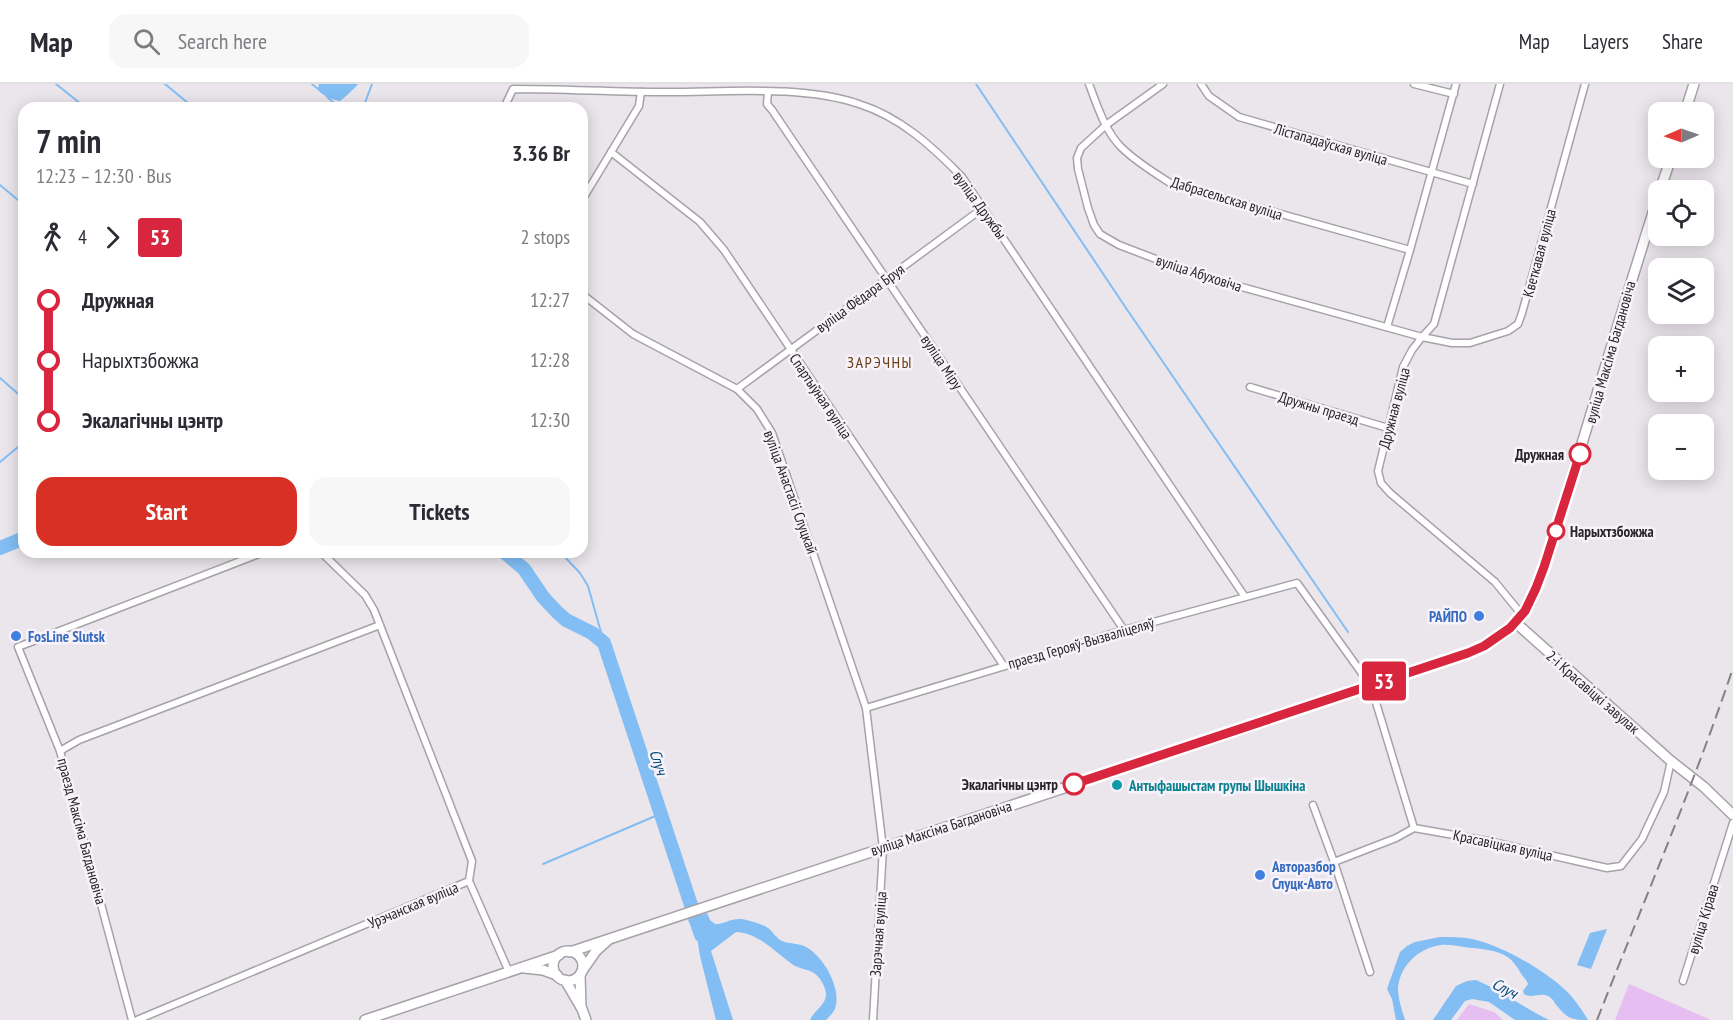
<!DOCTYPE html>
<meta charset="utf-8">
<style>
body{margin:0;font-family:"PT Sans Narrow",sans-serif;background:#f7f7f7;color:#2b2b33;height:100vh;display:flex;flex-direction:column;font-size:22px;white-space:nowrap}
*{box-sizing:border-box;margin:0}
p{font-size:20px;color:#7c7c81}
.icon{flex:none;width:33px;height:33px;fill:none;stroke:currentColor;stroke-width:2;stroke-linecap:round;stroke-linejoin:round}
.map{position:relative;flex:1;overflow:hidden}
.drawer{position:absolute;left:18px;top:18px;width:570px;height:456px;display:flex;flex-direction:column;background:#fff;border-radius:18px;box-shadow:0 3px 15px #0003}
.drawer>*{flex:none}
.badge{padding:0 12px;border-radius:4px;font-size:21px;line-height:39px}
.needle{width:39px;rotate:268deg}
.buttons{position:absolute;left:1648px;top:18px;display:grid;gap:12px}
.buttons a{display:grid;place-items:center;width:66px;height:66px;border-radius:12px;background:#fff;box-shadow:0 3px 15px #0003;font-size:30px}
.map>.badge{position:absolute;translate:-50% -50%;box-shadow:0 0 0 3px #fff}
.legs{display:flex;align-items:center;gap:9px;height:66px;padding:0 18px;font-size:20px}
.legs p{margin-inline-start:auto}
.summary{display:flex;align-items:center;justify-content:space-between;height:102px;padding:0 18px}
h1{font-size:33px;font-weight:600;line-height:45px}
.primary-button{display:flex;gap:12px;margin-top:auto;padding:12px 18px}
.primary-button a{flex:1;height:69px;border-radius:18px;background:#d93025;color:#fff;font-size:24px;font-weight:600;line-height:69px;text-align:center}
.primary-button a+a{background:#f7f7f7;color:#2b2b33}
ul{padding:0 18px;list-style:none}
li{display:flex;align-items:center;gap:21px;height:60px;font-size:22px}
li i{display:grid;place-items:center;width:9px;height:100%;margin:0 8px;background:currentColor}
li i::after{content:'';width:15px;height:15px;margin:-8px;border:4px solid;border-radius:50%;background:#fff}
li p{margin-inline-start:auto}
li:first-child i{background:linear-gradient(#0000 50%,currentColor 0)}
li:last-child i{background:linear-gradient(currentColor 50%,#0000 0)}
header{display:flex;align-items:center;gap:36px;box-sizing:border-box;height:84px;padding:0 30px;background:#fff;border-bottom:2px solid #e1e1e2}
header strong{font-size:28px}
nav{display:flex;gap:33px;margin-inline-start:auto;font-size:21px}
.search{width:420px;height:54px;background:#f7f7f7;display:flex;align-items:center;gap:15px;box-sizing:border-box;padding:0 21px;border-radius:18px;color:#7c7c81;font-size:22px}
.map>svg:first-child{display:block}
</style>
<header>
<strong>Map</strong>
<div class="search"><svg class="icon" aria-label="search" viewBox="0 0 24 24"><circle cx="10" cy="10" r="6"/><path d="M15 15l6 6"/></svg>Search here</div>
<nav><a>Map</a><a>Layers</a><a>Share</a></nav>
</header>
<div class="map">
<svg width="1733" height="936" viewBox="0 0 1733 936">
<rect width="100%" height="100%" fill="#ebe5ec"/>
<g fill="#e7bef2">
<polygon points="1629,900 1711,936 1615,936"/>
<polygon points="1469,920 1494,928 1503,936 1457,936"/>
</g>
<g fill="#82bef4">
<path d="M319 0H358C356 3 343 15 340 17L327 14 318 4Z"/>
<path d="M707 829 710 836 715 840C726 840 730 834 742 835 750 837 761 839 768 844 773 848 776 854 782 857 789 860 797 859 804 862 822 870 840 901 836 921 835 927 831 931 826 936H810C814 926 827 921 826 909 825 902 820 893 814 889 808 885 799 885 792 880 775 868 759 849 736 848L711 867 733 936H716L700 872 697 853 688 836Z"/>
<polygon points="1607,845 1591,885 1577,881 1590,849"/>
<path d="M1440 853C1451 853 1462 853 1472 855 1502 861 1552 890 1572 913 1578 920 1583 928 1588 936 1573 936 1568 935 1558 923 1554 919 1553 914 1548 912 1539 908 1532 915 1524 910L1523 907 1528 900 1526 896C1520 890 1517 880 1509 874 1497 865 1479 865 1464 863 1457 862 1448 860 1441 861 1419 864 1400 881 1398 904 1398 915 1402 926 1405 936H1396L1392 915 1387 905 1400 868 1407 862 1415 858Z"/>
<path d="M1476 896C1502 907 1524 924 1549 936H1515L1489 918 1472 915 1465 917 1451 936H1433L1456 902 1467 897Z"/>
</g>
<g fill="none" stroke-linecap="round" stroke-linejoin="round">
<g stroke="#82bef4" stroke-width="2">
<polyline points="56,0 86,24"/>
<polyline points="165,0 194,24"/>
<polyline points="312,0 324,10"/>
<polyline points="976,0 1128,227 1348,548"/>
<polyline points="328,14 340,24"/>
<polyline points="363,24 372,0"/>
<polyline points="0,101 24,121"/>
<polyline points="0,294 24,315"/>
<polyline points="0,378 24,358"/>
<polyline points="560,468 580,489 588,502 604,559"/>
<polyline points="543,780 660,730"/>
</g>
<g stroke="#82bef4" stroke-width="14">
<polyline points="0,464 24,454"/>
<polyline points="504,468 524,485 543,513 557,528 566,536 592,549 604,559 701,851"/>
</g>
<defs>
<g id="street">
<path d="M1089 0C1097 21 1105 47 1121 63 1135 77 1153 88 1170 99L1410 166"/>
<polyline points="1163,0 1106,41 1081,64 1077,74 1078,85 1088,124 1094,141 1100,150 1119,161 1195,190 1422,253 1452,259 1470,259 1508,247 1518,240 1522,229 1585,0"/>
<polyline points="1201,0 1209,12 1239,33 1473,100"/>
<polyline points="1414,0 1454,10"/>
<polyline points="1500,0 1434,240 1422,253 1412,266 1403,283 1378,387 1381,399 1390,409 1495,498 1522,531"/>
<polyline points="768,8 767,20 772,26 1124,546"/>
<path d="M504 24 513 5C564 5 616 8 668 8 728 8 802 1 859 20 900 33 932 62 962 93L1245 513"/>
<polyline points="611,68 700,138 724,166 1004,582"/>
<polyline points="582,116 639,22 641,8"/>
<polyline points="582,210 633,250 737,305 757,325 772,349 866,624 883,764 873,936"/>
<polyline points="1387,243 1410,166 1456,0"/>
<polyline points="1250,303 1388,344"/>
<polyline points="737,305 983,124"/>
<polyline points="321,468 365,511 374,526 472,777 469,797"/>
<polyline points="866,624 1124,546 1297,499 1371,602 1414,744 1488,757 1607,784 1621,782 1642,755 1664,708 1671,677"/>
<polyline points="60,667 79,656 380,541"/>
<polyline points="1313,721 1334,778 1370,888"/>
<polyline points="1334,778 1396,754 1414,744"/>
<polyline points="469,797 509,888"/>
<polyline points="1683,897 1733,739"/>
<polyline points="132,936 60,667 18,563 264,468"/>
<polyline points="137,936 469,797"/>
</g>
<g id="secondary">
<polyline points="1685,28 1694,0"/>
<polyline points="1660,106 1671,74"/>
<polyline points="1516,539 1671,677 1704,703 1733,731"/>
<circle cx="568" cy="882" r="15"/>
<path d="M570 868 1371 602C1391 595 1412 588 1432 581 1464 570 1499 561 1521 533 1532 519 1538 500 1544 483 1583 359 1619 234 1659 110"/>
<polyline points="524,884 543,886 557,891"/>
<polyline points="582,887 596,867 607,857"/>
<polyline points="580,891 581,923"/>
<polyline points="565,896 582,925 586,936"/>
<polyline points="365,936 559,871"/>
</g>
</defs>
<use href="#street" stroke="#a7a2a9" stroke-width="9"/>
<use href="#secondary" stroke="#a7a2a9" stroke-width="12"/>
<use href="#street" stroke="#fff" stroke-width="6"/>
<use href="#secondary" stroke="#fff" stroke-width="9"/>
<path stroke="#848085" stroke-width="2" stroke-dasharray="12 6" stroke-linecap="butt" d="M1597 936C1643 819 1693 703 1733 584"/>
</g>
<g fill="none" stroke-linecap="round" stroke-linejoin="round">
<defs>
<polyline id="line-1" points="1074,700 1468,569 1484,562 1510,544 1525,527 1536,504 1544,483 1580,370"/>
</defs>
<use href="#line-1" stroke="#fff" stroke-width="14"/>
<use href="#line-1" stroke="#d7263d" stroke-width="9"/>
</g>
<g fill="#fff" stroke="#d7263d" stroke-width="3">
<circle cx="1580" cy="370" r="10"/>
<circle cx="1556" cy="447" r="8"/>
<circle cx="1074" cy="700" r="10"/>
</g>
<g fill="#3f7fe0" stroke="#f8f2fa" stroke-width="2">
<circle cx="1479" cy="532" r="6"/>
<circle cx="16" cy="552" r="6"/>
<circle cx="1260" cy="791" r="6"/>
</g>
<circle fill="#0f9aa8" stroke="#f8f2fa" stroke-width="2" cx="1117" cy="701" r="6"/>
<g text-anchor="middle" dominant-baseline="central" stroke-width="5" stroke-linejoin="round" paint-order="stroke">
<g font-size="15" fill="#272527" stroke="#f8f2fa">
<text transform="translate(1331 60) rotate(16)">Лістападаўская вуліца</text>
<text transform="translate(1227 114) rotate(17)">Дабрасельская вуліца</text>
<text transform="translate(980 121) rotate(54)">вуліца Дружбы</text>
<text transform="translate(1539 169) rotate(-75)">Кветкавая вуліца</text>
<text transform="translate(1199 189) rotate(18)">вуліца Абуховіча</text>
<text transform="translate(860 214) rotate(-36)">вуліца Фёдара Бруя</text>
<text transform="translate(1610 268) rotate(-74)">вуліца Максіма Багдановіча</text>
<text transform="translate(942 278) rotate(56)">вуліца Міру</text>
<text transform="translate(821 312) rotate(56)">Спартыўная вуліца</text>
<text transform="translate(1319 324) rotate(17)">Дружны праезд</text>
<text transform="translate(1394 324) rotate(-75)">Дружная вуліца</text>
<text transform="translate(791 408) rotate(70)">вуліца Анастасіі Слуцкай</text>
<text transform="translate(1081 559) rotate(-16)">праезд Герояў-Вызваліцеляў</text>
<text transform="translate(1593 608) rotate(41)">2-і Красавіцкі завулак</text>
<text transform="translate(941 744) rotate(-18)">вуліца Максіма Багдановіча</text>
<text transform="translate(82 747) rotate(75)">праезд Максіма Багдановіча</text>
<text transform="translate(1503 761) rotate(12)">Красавіцкая вуліца</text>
<text transform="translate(413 821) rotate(-23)">Урэчанская вуліца</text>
<text transform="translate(1703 835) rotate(-73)">вуліца Кірава</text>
<text transform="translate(878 850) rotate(-86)">Зарэчная вуліца</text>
</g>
<g font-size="15" font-weight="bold" fill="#272527" stroke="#f8f2fa" text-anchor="end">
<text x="1564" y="370">Дружная</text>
<text x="1570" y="447" text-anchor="start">Нарыхтзбожжа</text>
<text x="1058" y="700">Экалагічны цэнтр</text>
</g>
<g font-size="15" font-weight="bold" fill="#366cbe" stroke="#f8f2fa" text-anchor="start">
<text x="1467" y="532" text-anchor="end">РАЙПО</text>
<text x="28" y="552">FosLine Slutsk</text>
<text x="1272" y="782">Авторазбор<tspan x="1272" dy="17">Слуцк-Авто</tspan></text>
</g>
<g font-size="15" font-weight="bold" fill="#0d838f" stroke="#f8f2fa" text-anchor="start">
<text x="1129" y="701">Антыфашыстам групы Шышкіна</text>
</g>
<g font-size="16" letter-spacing="1.5" fill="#683e16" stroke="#f8f2fa">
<text x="880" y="278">ЗАРЭЧНЫ</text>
</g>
<g font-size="16" font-style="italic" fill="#004b7b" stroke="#f8f2fa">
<text transform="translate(659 678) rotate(72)">Случ</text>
<text transform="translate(1505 904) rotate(28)">Случ</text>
</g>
</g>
</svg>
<div class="buttons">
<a><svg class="needle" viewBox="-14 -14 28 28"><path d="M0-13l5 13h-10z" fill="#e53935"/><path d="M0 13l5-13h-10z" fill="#7c7c81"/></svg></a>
<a><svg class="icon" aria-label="locate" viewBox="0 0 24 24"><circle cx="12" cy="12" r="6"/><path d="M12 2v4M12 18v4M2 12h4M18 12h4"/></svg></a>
<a><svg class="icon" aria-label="layers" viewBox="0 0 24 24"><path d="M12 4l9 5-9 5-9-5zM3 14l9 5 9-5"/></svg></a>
<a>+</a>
<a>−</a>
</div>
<b class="badge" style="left:1384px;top:597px;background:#d7263d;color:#fff">53</b>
<section class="drawer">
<div class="summary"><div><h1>7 min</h1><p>12:23 – 12:30 · Bus</p></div><b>3.36 Br</b></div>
<div class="legs"><svg class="icon" aria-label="walk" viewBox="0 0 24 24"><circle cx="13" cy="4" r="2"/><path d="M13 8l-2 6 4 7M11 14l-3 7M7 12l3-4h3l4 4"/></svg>4<svg class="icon" aria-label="forward" viewBox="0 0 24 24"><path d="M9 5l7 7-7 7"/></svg><b class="badge" style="background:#d7263d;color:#fff">53</b><p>2 stops</p></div>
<ul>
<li><i style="color:#d7263d"></i><b>Дружная</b><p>12:27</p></li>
<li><i style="color:#d7263d"></i><span>Нарыхтзбожжа</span><p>12:28</p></li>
<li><i style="color:#d7263d"></i><b>Экалагічны цэнтр</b><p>12:30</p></li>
</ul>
<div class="primary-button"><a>Start</a><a>Tickets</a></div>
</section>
</div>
